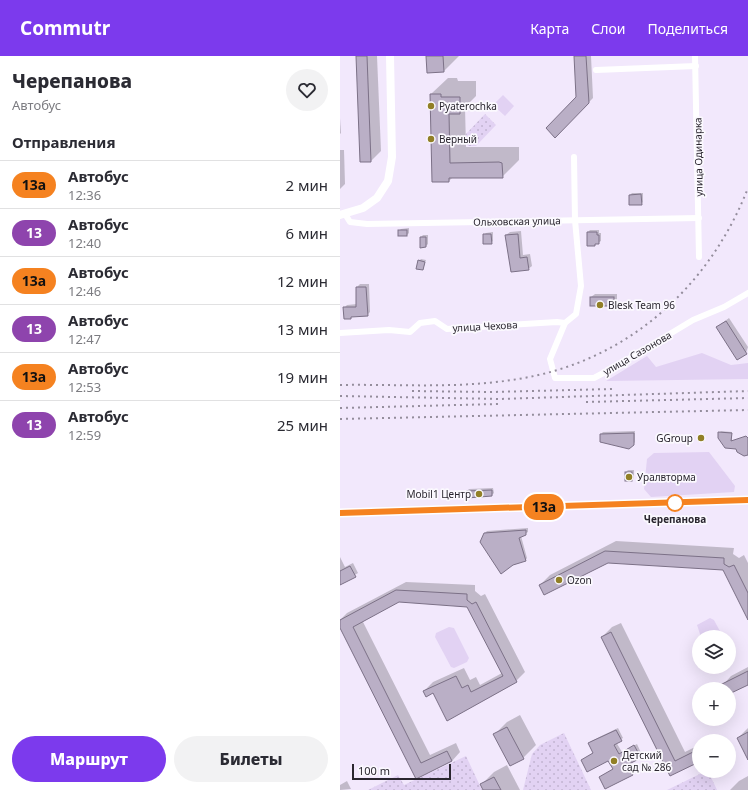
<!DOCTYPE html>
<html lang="ru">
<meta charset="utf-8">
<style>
body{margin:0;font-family:"Noto Sans",sans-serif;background:#f2f2f3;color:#2b2b33;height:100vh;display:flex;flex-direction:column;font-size:15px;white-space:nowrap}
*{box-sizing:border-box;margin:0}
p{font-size:13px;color:#7c7c81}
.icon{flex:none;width:22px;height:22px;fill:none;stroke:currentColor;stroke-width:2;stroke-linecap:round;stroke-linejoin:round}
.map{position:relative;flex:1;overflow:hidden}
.details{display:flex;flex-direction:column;background:#fff;width:340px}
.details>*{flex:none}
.badge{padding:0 8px;border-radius:13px;font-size:14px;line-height:26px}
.fabs{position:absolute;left:352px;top:574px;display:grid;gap:8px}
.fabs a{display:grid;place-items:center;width:44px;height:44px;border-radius:50%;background:#fff;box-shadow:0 4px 16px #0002;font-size:20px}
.scale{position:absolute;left:12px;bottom:10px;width:99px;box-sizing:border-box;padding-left:4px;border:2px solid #2a262f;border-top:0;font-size:11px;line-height:14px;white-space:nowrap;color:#2a262f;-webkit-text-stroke:3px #fbf9fe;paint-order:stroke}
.map>.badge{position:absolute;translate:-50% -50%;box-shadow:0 0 0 2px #fff}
h2{padding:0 12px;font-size:15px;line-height:36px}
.round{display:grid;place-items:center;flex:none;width:42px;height:42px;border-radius:21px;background:#f2f2f3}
.summary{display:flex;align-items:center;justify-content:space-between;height:68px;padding:0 12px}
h1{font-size:19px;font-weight:800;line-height:30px}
.cta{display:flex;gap:8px;margin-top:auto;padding:8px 12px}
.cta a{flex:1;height:46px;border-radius:24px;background:#7c3aed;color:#fff;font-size:16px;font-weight:800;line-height:46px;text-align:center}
.cta a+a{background:#f2f2f3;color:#2b2b33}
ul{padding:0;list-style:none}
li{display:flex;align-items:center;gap:12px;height:48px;padding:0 12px;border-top:1px solid #e1e1e2}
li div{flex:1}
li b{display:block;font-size:15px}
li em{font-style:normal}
li .badge{min-width:44px;font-weight:700;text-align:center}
header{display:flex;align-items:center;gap:24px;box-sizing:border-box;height:56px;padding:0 20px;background:#7c3aed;color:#fff}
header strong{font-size:19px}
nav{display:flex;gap:22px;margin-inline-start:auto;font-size:14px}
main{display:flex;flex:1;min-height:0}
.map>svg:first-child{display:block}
</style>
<header>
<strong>Commutr</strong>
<nav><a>Карта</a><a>Слои</a><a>Поделиться</a></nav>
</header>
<main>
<section class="details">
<div class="summary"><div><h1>Черепанова</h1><p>Автобус</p></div><a class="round"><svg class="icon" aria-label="heart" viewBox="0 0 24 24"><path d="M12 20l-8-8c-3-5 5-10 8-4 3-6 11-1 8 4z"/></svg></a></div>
<h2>Отправления</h2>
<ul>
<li><span class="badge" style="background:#f58220;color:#111">13а</span><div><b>Автобус</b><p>12:36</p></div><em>2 мин</em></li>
<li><span class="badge" style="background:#8e44ad;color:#fff">13</span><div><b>Автобус</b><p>12:40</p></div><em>6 мин</em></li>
<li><span class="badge" style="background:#f58220;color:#111">13а</span><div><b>Автобус</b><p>12:46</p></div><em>12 мин</em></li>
<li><span class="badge" style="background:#8e44ad;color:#fff">13</span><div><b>Автобус</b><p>12:47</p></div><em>13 мин</em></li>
<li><span class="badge" style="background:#f58220;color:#111">13а</span><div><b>Автобус</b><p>12:53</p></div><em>19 мин</em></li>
<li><span class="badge" style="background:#8e44ad;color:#fff">13</span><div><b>Автобус</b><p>12:59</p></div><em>25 мин</em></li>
</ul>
<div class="cta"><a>Маршрут</a><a>Билеты</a></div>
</section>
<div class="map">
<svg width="408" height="734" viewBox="0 0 408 734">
<defs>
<pattern id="park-dots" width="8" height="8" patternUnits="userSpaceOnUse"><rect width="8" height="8" fill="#e2d2f3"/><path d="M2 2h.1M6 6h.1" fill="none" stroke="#c2b4d1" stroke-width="1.8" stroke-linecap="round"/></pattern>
</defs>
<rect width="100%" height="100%" fill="#f2e8fc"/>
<g fill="#e2d2f3">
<polygon points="163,39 174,50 165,60 153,49"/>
<polygon points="362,297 391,309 408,307 408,323 266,325 307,300 316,311"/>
<polygon points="369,396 395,430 394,436 311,441 304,433 307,403 314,397"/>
<polygon points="370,562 374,564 383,581 361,581 357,569"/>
<polygon points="109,571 114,572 129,602 127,606 114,612 111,611 95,581 96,577"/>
</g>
<g fill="url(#park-dots)">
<polygon points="145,58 156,69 136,90 128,90 125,85 126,78"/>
<polygon points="224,677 251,734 183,734 192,698 200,689"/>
<polygon points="126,700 142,734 28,734 58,719 64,729"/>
<polygon points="366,715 368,715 377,734 327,734"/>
</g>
<g fill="#0003">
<polygon points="17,0 37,0 41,95 31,105"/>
<polygon points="87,0 119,0 104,15"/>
<polygon points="235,0 251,0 253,42 215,81 237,41"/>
<polygon points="108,22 117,22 118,25 136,25 136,40 125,51 126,91 179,91 179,104 162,121 113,121 109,125 91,38"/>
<polygon points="0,62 1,77 0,78"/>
<polygon points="0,94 4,94 5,128 0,133"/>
<polygon points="292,137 303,137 303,146 301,148 290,139"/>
<polygon points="69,172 69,177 67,179 59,175 61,173"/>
<polygon points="250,174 259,174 259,177 261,177 261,185 254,189 248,176"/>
<polygon points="181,175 183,199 190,198 192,210 188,213 171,215 166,179 170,176"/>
<polygon points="153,176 153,185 151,187 144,179 146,177"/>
<polygon points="83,179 88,179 88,188 86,190 81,181"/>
<polygon points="81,203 86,204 83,213 79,205"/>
<polygon points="20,228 29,228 30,256 27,259 13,260 10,262 4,252 7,249 17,248 17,231"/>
<polygon points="255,238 277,238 277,245 273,249 251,241"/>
<polygon points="389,262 408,291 406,297 377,271"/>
<polygon points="295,375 295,386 293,389 261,386 261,378 263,376"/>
<polygon points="380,375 392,376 392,385 408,381 408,398 397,392"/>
<polygon points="288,414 294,414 294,422 292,424 286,416"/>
<polygon points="153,432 154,437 152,439 127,435 129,433"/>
<polygon points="188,472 188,476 181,480 187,502 185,505 144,478 147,475"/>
<polygon points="276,485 394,492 393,498 399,502 404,499 408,507 408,561 384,513 268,506 200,529 210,519"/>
<polygon points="0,501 5,511 13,507 18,517 0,528"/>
<polygon points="66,526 135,529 135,535 141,540 145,538 185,616 176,625 107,663 93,636 84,635 93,626 124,612 130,624 136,621 140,629 162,617 128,550 59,545 22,564 90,699 116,687 120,696 112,705 76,722 0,569 0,564 7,557"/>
<polygon points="281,567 345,696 359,689 359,704 330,719 262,581 272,571"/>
<polygon points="408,611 408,627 389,637 389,633 383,633 382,630 391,620"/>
<polygon points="180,659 196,689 183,702 155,678 167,666"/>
<polygon points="278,672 283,682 276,686 282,696 297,688 302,699 289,707 294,716 292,718 260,721 273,713 268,703 242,704 254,696 249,687 251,685"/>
<polygon points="408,672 408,701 398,682"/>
<polygon points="167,709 180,734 144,734 142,728 154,716"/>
<polygon points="408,720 408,734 390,734 399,725"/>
<polygon points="7,725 11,733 0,734 0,729"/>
</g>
<g fill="#baafc6" stroke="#7c7187">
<polygon points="16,0 27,0 31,106 20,106"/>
<polygon points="86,0 103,0 104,16 87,17"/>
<polygon points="234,0 246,0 249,47 215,82 206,72 236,41"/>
<polygon points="90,38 101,38 101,41 120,41 120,58 109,58 110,107 159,106 162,107 163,122 109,122 109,126 92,126"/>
<polygon points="301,138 302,149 289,149 289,139"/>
<rect x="58" y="174" width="9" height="6"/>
<polygon points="247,176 257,176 257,179 259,179 259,188 255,188 255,190 247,190"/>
<polygon points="143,178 151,178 152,188 143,188"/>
<polygon points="178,178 180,202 187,201 189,214 171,216 165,179"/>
<polygon points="80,181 86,181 86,191 80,192"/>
<polygon points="78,204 85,206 83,214 76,213"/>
<polygon points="16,231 26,231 28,260 11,261 11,263 4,263 3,251 16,251"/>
<rect x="250" y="241" width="24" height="9"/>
<polygon points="386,265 407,298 397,304 376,271"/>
<polygon points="378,376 392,377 391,385 406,380 408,382 408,399 404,400 397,396 396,393 385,392 378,382"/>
<polygon points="294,377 294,389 289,393 260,386 260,378"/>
<rect x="285" y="416" width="7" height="9"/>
<polygon points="152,434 152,440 127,442 126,435"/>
<polygon points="186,474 186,479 179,482 186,505 173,509 161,518 140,486 144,477"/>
<polygon points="265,495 384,502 384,508 389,511 394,509 408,537 408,564 383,514 268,507 204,539 199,529"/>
<polygon points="10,510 16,521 0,529 0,515"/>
<polygon points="56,534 127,538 127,544 132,548 136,546 177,626 107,665 93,637 86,641 83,635 116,620 122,632 128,629 131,636 163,620 127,551 59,546 13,571 81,707 107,695 112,705 76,723 0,572 0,564"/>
<polygon points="271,576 335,705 359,693 359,706 330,720 261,581"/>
<polygon points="408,615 408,629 389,638 389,633 382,633 380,629"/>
<polygon points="167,671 184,703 170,710 153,678"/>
<polygon points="276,674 282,685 274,689 279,698 294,689 301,702 287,709 293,719 265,733 259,721 273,713 268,705 247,716 241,704 253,697 248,687"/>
<polygon points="408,676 408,704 397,682"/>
<polygon points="154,721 161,734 143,734 140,728"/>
</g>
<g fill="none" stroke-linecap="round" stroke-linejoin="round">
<g stroke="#fff" stroke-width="6">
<polyline points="355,0 359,201"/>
<polyline points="256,14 356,10"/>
<polyline points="234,101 235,164 241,230 236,258 225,267 210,303 215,322 254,322 280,308 353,264 384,251 408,237"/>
<polyline points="5,158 10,166 27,168 359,162"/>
<polyline points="0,277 49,274 70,276 80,267 95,265 107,273 217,266 225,267"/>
</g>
<g stroke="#fff" stroke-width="8">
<polyline points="0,159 23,152 37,142 48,125 52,101 50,0"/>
<polyline points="0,457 408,444"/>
</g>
<g stroke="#948d9c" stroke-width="2" stroke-dasharray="2 4" stroke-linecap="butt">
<path d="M0 329C59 328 119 333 178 323 286 306 369 232 408 132"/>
<polyline points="72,335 151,336 272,333"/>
<polyline points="0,340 160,343 408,335"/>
<polyline points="246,346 408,342"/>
<polyline points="0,352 158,348"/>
<polyline points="0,363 408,354"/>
</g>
</g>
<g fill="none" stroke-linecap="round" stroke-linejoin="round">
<defs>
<polyline id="line" points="0,457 408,444"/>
</defs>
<use href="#line" stroke="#fff" stroke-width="9"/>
<use href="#line" stroke="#f58220" stroke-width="6"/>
</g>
<g fill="#917f26" stroke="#fbf9fe" stroke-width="1.5">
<circle cx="91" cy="50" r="4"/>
<circle cx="91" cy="83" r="4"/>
<circle cx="260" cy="249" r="4"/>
<circle cx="361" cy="382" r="4"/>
<circle cx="289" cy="421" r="4"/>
<circle cx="139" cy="438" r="4"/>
<circle cx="219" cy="524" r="4"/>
<circle cx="274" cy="705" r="4"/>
</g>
<circle fill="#fff" stroke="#f58220" stroke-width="2" cx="335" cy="447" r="8"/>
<g text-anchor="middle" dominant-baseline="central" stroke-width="3.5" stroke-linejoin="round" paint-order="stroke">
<g font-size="10" fill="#2a262f" stroke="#fbf9fe" text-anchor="start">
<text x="99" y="50">Pyaterochka</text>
<text x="99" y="83">Верный</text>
<text x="268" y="249">Blesk Team 96</text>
<text x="353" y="382" text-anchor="end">GGroup</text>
<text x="297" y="421">Уралвторма</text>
<text x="131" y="438" text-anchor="end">Mobil1 Центр</text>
<text x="227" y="524">Ozon</text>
<text x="282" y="699">Детский<tspan x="282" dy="12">сад № 286</tspan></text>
</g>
<g font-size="10" fill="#2a262f" stroke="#fbf9fe">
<text transform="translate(358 101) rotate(-91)">улица Одинарка</text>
<text transform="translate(177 165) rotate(-1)">Ольховская улица</text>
<text transform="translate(145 270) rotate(-3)">улица Чехова</text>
<text transform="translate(297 297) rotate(-30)">улица Сазонова</text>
</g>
<g font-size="10" font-weight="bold" fill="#2a262f" stroke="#fbf9fe">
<text x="335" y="463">Черепанова</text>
</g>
</g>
</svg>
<div class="fabs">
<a><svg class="icon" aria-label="layers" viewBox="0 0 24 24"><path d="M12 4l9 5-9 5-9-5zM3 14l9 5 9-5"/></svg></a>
<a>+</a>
<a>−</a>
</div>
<div class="scale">100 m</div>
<b class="badge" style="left:204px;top:451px;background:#f58220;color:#111">13а</b>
</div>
</main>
